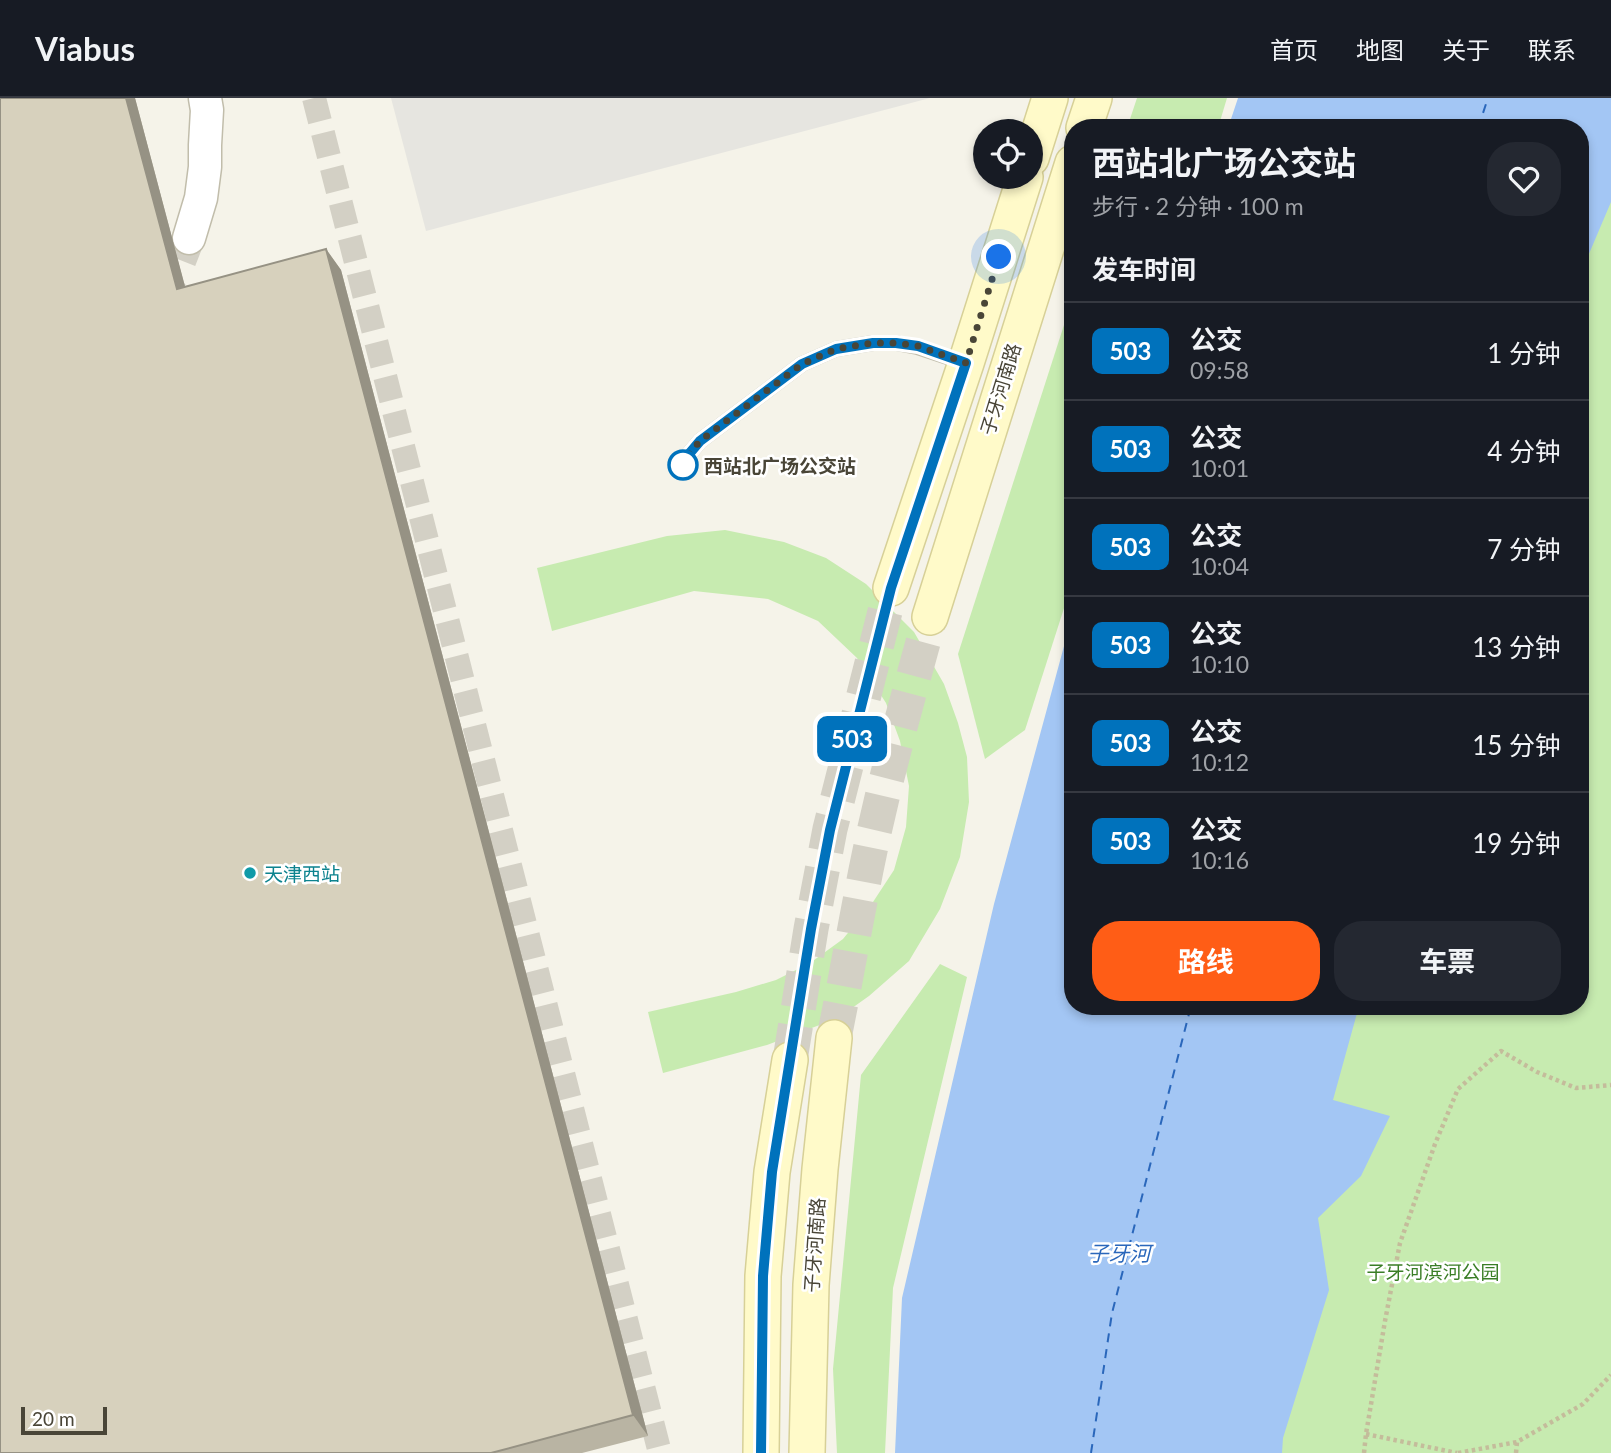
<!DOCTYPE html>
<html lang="zh">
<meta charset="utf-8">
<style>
body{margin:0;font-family:Lato,"Noto Sans SC",sans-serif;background:#242831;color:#f1f3f6;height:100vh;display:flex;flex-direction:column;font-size:26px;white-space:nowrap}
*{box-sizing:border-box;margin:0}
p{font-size:23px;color:#9ea1a6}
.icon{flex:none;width:38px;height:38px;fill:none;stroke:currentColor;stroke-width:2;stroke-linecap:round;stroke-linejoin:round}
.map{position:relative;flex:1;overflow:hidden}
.panel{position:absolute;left:1064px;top:21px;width:525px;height:896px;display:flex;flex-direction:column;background:#171b24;border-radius:28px;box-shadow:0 4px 10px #0003}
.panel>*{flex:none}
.badge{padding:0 14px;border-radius:10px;font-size:24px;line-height:46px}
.tools{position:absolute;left:973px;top:21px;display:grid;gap:14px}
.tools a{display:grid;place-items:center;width:70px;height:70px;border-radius:50%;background:#171b24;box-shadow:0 4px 10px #0003;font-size:35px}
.scale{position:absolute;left:21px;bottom:18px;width:86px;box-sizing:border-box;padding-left:7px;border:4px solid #494537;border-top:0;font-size:19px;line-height:24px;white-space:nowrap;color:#494537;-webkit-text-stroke:5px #fff;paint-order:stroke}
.you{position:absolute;width:35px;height:35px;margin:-18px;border:5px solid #fff;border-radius:50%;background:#1a73e8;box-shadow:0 0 0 10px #1a73e833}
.map>.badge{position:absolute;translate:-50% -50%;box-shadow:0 0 0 4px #fff}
h2{padding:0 28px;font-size:26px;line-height:63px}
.round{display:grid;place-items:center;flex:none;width:74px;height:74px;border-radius:28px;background:#242831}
.headline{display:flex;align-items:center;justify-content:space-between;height:119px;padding:0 28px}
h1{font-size:33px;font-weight:700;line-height:52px}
.action{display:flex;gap:14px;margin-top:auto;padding:14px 28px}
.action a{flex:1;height:80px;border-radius:28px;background:#ff5d16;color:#fff;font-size:28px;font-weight:700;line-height:80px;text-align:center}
.action a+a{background:#242831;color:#f1f3f6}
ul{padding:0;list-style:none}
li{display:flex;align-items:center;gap:21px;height:98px;padding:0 28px;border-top:2px solid #363941}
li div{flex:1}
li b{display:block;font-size:26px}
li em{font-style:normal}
li .badge{min-width:77px;font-weight:700;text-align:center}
header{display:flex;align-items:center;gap:42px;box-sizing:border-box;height:98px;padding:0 35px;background:#171b24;border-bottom:2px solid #363941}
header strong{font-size:33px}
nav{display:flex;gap:38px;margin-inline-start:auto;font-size:24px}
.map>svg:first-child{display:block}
</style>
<header>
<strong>Viabus</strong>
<nav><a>首页</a><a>地图</a><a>关于</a><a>联系</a></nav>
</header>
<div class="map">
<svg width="1611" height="1355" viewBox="0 0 1611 1355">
<rect width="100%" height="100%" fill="#f5f3e9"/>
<g fill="#c7ebb0">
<polygon points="1137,0 1227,0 1218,30 1127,30"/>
<polygon points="1611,0 1611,1355 1221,1355 1296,908 1580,908 1580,32"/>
<polygon points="1073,199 1073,482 1025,632 985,661 958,556"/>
<polygon points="725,432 784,444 826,460 866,486 914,534 944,586 958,625 967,659 969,704 960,759 940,811 909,863 869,898 838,920 767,947 663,975 648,914 736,894 776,882 810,865 843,841 873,804 894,772 906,729 909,688 900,643 886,605 857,560 818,523 768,501 694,493 552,533 537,470 667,438"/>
<polygon points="940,866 967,879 893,1190 885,1355 837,1355 833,1271 861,977"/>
</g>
<polygon fill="#e6e5e0" points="391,0 930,0 426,133"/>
<g fill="#a3c6f4">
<polygon points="1238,0 1611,0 1611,104 1580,177 1580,30 1228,30"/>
<polygon points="1073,515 1073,908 1359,908 1333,1002 1390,1018 1361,1078 1318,1120 1329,1192 1283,1340 1282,1355 895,1355 902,1200 994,806"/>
</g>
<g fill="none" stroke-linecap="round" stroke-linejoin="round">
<g stroke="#2a67bb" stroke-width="2" stroke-dasharray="9 7" stroke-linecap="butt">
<polyline points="1478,30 1488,0"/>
<polyline points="1091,1355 1112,1215 1191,908"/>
</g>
<polyline stroke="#d3d0c5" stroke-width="24" stroke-dasharray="24 12" stroke-linecap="butt" points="314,0 660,1355"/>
<polyline stroke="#d3d0c5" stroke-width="32" stroke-dasharray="32 16" stroke-linecap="butt" points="153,201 176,173 189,140"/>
<g stroke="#d3d0c5" stroke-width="35" stroke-dasharray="35 18" stroke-linecap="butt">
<path d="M834 940C845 885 855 828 866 772 883 687 907 603 930 519"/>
<polyline points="790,962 811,831 830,731 891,490"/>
</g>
<defs>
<polyline id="service" points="683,367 689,356 700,343 802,266 836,251 873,245 896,245 917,249 965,265"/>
<polyline id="tertiary" points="189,140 201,100 205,69 205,47 207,12 205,0"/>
<g id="secondary">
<polyline points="1084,30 1094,0"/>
<polyline points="1031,60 1050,0"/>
<polyline points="891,490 966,265 1025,79"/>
<polyline points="930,519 1073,65"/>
<polyline points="761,1355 763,1178 772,1074 790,962"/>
<polyline points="807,1355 811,1187 820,1071 834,940"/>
</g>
</defs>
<use href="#service" stroke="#c1bdab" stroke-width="16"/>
<use href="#tertiary" stroke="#c1bdab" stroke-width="35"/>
<use href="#secondary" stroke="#d7d097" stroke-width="38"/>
<g stroke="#c4bc9b" stroke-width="4.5" stroke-dasharray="3.5 3.5" stroke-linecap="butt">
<polyline points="1366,1336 1457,1355"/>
<polyline points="1364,1355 1366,1336 1385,1223 1400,1145 1435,1046 1458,991 1501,953 1537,974 1576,990 1611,987"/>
<polyline points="1458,1355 1517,1344 1583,1306 1611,1277"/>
<polyline points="1516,1355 1517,1344"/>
</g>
<use href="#service" stroke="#fff" stroke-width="12"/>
<use href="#tertiary" stroke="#fff" stroke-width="32"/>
<use href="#secondary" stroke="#fffac9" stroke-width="35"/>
</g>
<polygon fill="#b9b4a3" points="0,0 135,0 185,189 326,151 341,172 648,1338 582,1355 0,1355"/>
<g fill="#969284">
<polygon points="126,0 135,0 191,211 177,191"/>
<polygon points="326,151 341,172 648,1338 633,1317"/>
</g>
<polygon fill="#d7d1bd" stroke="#969284" stroke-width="2" points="0,0 126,0 177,191 326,151 633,1317 491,1355 0,1355"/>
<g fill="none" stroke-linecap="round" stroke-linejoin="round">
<defs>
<polyline id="line" points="683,367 689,356 700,343 802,266 836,251 873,245 896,245 918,248 966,265 891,490 830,732 811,831 772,1074 763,1178 761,1355"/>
</defs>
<use href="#line" stroke="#fff" stroke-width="16"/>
<use href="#line" stroke="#0072bc" stroke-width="10"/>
<polyline stroke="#494537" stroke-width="7" stroke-dasharray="0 12.6" points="683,367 689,356 700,343 802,266 836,251 873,245 896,245 918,248 966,265 999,159"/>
</g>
<circle fill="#fff" stroke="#0072bc" stroke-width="3.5" cx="683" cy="367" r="14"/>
<circle fill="#0f9aa8" stroke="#fff" stroke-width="2.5" cx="250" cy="775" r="7"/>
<g text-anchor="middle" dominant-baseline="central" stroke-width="5" stroke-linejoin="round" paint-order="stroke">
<g font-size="19" fill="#494537" stroke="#fff">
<text transform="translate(1000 291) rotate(-73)">子牙河南路</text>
<text transform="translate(814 1147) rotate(-86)">子牙河南路</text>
</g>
<g font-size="19" font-weight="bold" fill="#494537" stroke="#fff" text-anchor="start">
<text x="704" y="367">西站北广场公交站</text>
</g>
<g font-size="19" fill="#0d838f" stroke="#fff" text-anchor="start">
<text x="264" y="775">天津西站</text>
</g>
<g font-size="19" fill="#3a7e26" stroke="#fff">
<text x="1433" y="1173">子牙河滨河公园</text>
</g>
<g font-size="21" font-style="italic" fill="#2a67bb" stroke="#fff">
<text x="1119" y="1154">子牙河</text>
</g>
</g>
</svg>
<div class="tools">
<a><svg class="icon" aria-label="locate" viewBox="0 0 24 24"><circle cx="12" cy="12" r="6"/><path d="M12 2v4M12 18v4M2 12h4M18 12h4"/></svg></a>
</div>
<div class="scale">20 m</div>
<div class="you" style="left:999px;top:159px"></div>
<b class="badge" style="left:852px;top:641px;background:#0072bc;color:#fff">503</b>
<section class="panel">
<div class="headline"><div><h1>西站北广场公交站</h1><p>步行 · 2 分钟 · 100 m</p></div><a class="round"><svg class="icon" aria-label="heart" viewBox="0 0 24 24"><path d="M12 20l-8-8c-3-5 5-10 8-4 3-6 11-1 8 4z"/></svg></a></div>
<h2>发车时间</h2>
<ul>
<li><span class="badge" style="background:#0072bc;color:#fff">503</span><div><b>公交</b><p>09:58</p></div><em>1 分钟</em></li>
<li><span class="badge" style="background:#0072bc;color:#fff">503</span><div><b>公交</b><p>10:01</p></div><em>4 分钟</em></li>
<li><span class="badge" style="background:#0072bc;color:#fff">503</span><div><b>公交</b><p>10:04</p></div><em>7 分钟</em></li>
<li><span class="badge" style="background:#0072bc;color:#fff">503</span><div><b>公交</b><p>10:10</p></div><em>13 分钟</em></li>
<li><span class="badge" style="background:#0072bc;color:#fff">503</span><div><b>公交</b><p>10:12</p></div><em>15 分钟</em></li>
<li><span class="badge" style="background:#0072bc;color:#fff">503</span><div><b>公交</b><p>10:16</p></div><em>19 分钟</em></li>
</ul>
<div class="action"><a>路线</a><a>车票</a></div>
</section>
</div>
